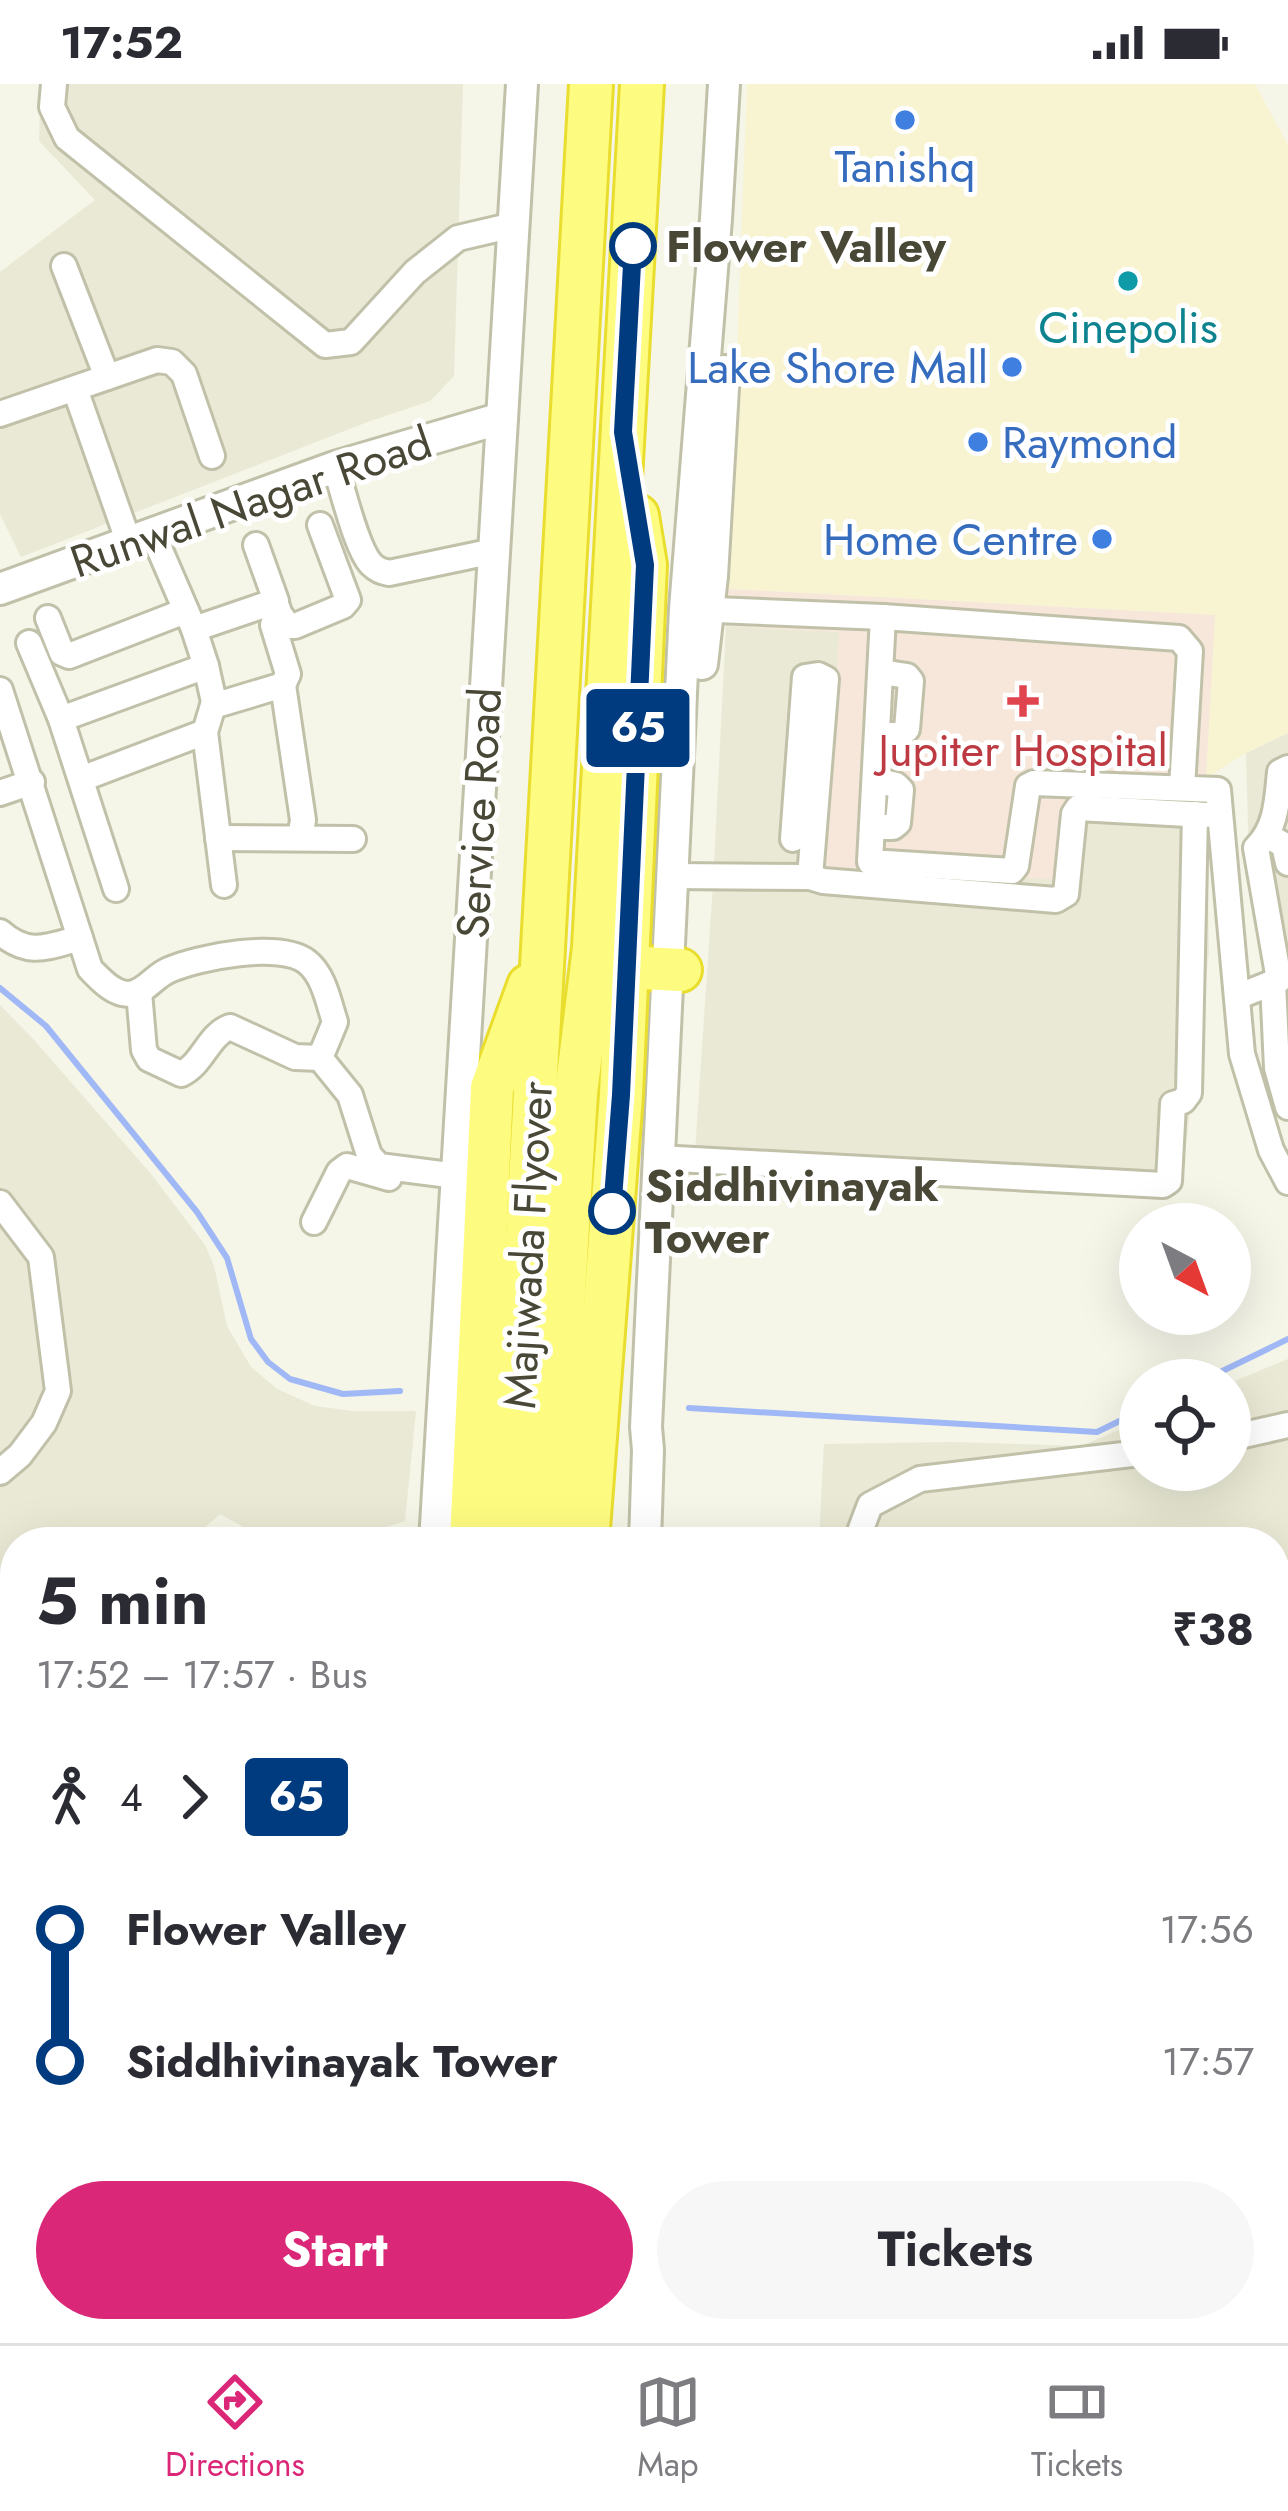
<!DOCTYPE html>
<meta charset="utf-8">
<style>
body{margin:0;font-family:Jost,sans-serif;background:#f7f7f7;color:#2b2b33;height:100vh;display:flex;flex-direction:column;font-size:45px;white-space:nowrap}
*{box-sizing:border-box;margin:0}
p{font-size:39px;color:#7c7c81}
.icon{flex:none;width:66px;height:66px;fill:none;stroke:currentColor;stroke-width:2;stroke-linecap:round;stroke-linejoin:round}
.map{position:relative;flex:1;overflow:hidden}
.details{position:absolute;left:0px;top:1443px;width:1290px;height:816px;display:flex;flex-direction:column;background:#fff;border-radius:48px 48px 0 0;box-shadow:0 12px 48px #0002}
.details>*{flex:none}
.badge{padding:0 24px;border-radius:9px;font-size:42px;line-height:78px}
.needle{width:78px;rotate:139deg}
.fabs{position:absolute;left:1119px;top:1119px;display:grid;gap:24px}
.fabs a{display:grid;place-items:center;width:132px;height:132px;border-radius:50%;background:#fff;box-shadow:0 12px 48px #0002;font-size:60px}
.map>.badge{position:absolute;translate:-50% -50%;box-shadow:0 0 0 6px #fff}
.legs{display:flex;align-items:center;gap:18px;height:132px;padding:0 36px;font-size:39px}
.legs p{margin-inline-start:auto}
.head{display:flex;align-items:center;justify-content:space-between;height:204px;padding:0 36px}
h1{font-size:66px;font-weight:700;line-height:90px}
.action{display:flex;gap:24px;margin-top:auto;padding:24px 36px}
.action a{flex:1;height:138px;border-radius:72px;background:#db2777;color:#fff;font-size:48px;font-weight:700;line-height:138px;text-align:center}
.action a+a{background:#f7f7f7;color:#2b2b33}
ul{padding:0 36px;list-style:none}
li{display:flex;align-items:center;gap:42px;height:132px;font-size:45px}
li i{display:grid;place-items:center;width:18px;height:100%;margin:0 15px;background:currentColor}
li i::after{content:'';width:30px;height:30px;margin:-15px;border:9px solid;border-radius:50%;background:#fff}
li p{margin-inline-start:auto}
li:first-child i{background:linear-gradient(#0000 50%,currentColor 0)}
li:last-child i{background:linear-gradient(currentColor 50%,#0000 0)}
.status{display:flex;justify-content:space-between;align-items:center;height:84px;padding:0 60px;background:#fff;direction:ltr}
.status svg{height:33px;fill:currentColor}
.tab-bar{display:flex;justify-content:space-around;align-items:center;height:168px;border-top:3px solid #e1e1e2;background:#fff;font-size:33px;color:#7c7c81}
.tab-bar a{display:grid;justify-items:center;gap:6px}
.tab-bar .current{color:#db2777}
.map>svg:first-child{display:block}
</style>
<div class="status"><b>17:52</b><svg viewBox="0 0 49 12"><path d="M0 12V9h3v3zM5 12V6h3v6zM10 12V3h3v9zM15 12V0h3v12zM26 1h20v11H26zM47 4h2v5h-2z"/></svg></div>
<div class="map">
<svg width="1288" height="2259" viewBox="0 0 1288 2259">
<defs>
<pattern id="park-dots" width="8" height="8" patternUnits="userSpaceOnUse" patternTransform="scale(3)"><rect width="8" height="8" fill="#bdecae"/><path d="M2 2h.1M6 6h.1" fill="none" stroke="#a4cc96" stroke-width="1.8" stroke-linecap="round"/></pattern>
</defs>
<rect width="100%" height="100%" fill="#f5f5e8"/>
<g fill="#e9e9d5">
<polygon points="41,0 463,0 454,292 430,317 370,337 21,473 0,430 0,188 95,116 39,57"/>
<polygon points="726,542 840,548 826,783 1063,795 1070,687 1206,694 1209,868 1182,1094 695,1068 713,801"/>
<polygon points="1288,649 1288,925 1276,931 1249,776 1246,669"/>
<polygon points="0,921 35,957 151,1090 205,1161 214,1182 227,1242 251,1283 277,1305 315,1322 352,1327 416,1327 405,1437 340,1458 271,1458 220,1430 188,1458 15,1458 15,1590 0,1570"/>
<polygon points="1288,1275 1288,1745 1275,1749 1275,1458 819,1458 824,1360 952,1358 1081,1362 1140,1337 1140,1386 1230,1386 1230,1299"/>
<polygon points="0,1883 15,1903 15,2070 0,2074"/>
<polygon points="1288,2189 1288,2259 833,2259 830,2244 1275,2244 1275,2190"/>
</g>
<g fill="#f8f4d2">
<polygon points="747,0 1255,0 1288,61 1288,649 1246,669 1206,694 1214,531 728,505"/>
<polygon points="620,2244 830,2244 833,2259 619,2259"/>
</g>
<polygon fill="#eeefd1" points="1288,1818 1288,2189 1275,2190 1275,1821"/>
<polygon fill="#f6e7da" points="728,505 1215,531 1206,694 1070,687 1063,796 826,783 839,548 726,542"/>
<polygon fill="url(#park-dots)" points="1288,1834 1288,2023 1275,2025 1275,1837"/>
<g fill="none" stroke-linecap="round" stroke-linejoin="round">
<g stroke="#a0b9f6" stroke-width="6">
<polyline points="0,904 46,942 197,1128 227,1174 251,1255 268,1278 290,1295 343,1310 400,1307"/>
<polyline points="1204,1296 1288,1255"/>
<polyline points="689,1324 1097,1348 1140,1327"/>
</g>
<defs>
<g id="minor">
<polyline points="54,0 52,23 67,54 325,261 351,258 415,188 458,154 514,141"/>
<polyline points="64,182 107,293"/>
<polyline points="75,305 129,459"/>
<polyline points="0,330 157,276 172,278 184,290 212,372"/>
<path d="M335 383C343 405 356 464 371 480 377 486 381 487 389 489L494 467"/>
<polyline points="153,450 194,545 206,582 214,618 205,648 224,801"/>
<polyline points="692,525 883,533 870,778 1012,787 1016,782 1028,702 1034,699 1218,706 1242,970 1271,1066 1288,1098"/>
<polyline points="279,529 288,542 295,542 343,522 348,516 320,441"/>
<polyline points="883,533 1179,554 1190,567 1182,704"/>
<polyline points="48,534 62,569 69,572 185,527"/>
<polyline points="194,545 276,517 256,461"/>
<polyline points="29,559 61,635 116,805"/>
<polyline points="283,601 303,736 300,754"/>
<path d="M0 606 90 885C101 896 113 910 129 910 145 909 154 892 169 886 198 873 281 857 307 878 324 891 329 920 335 938L320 974 350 1011 369 1071 379 1082 457 1092"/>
<polyline points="213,622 283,601 288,590 273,541 278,525"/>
<polyline points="61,635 206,582"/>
<polyline points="877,651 901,651 907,645 911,597 907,592 881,588"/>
<polyline points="81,695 205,648"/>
<polyline points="0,709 32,698"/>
<polyline points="872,743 893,743 898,739 901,706 896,701 875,696"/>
<polyline points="1268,752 1284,761 1288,779"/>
<polyline points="218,754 353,755"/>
<polyline points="793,755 805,593 818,591 826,595 810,793"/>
<polyline points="672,792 810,793 823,797 1056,816 1066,810 1074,730 1078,724 1206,731"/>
<path d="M0 848C28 873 47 863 80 854"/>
<polyline points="1273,898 1277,984 1288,1023"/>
<path d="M139 908 144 966 149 975 181 990C203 980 208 951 230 943L295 973 320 974"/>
<path d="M1237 913 1279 896 1256 764C1277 743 1277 716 1280 688L1288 684"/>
<polyline points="658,1074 1163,1101 1169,1097 1173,1020 1183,1017 1189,1009 1195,730"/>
<polyline points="0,1119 41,1173 58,1307 44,1339 20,1371 0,1388"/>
<polyline points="314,1138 339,1088 347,1082 389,1094"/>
<polyline points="1230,1354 1288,1341"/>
<polyline points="856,1458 870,1421 920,1395 1140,1369"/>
<polyline points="1275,1732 1288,1729"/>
<polyline points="1275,1789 1288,1786"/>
<polyline points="0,2088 15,2086"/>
<polyline points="1275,2222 1288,2222"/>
<polyline points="1164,2244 1164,2259"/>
<polyline points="900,2250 1004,2256"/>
<polyline points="8,2259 33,2244"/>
</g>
<g id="tertiary">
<polyline points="0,505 335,383 502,334"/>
<polyline points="702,580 712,492 724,287"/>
<polyline points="435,1458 522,0"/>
<polyline points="645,1458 648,1366 646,1343 685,525 716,135 724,0"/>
<polyline points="609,2259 610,2244"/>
</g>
<g id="primary">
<polyline points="0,1797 15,1816"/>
<polyline points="0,1852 15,1872"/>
</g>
<g id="trunk">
<polyline points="627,883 680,886"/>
<polyline points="471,1458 492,1004 529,902"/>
<polyline points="510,1458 591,0"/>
<polyline points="549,1458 576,1009 594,864 642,0"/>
<polyline points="587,1458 621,1011 645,481 637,432"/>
<polyline points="371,2244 389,2259"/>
<polyline points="78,2259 99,2244"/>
<polyline points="167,2259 184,2244"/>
<polyline points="223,2259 241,2244"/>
<polyline points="283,2259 298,2244"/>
<polyline points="466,2259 468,2244"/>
<polyline points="502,2259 503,2244"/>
<polyline points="544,2259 544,2244"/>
</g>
</defs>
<use href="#minor" stroke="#c1c1a9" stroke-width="30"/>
<use href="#tertiary" stroke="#c1c1a9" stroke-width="36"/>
<use href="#primary" stroke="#eced5e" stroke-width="45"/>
<use href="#trunk" stroke="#e9dd2e" stroke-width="48"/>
<use href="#minor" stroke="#fff" stroke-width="24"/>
<use href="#tertiary" stroke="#fff" stroke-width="30"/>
<use href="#primary" stroke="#fdff97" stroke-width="39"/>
<use href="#trunk" stroke="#fefc80" stroke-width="42"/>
</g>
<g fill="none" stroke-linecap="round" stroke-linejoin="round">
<defs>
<polyline id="line-1" points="612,1127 621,1011 645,481 623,348 633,162"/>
</defs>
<use href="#line-1" stroke="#fff" stroke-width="27"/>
<use href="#line-1" stroke="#003b80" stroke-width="18"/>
</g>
<g fill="#3f7fe0" stroke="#fff" stroke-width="4.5">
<circle cx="905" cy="36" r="12"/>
<circle cx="1012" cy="283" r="12"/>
<circle cx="978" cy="358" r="12"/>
<circle cx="1102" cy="455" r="12"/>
</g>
<g fill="#fff" stroke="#003b80" stroke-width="6">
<circle cx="633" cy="162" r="21"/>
<circle cx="612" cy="1127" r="21"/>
</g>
<circle fill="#0f9aa8" stroke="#fff" stroke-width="4.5" cx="1128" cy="197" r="12"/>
<path fill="#e0444e" stroke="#fff" stroke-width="4.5" d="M1017 599h12v12h12v12h-12v12h-12v-12h-12v-12h12z"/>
<g text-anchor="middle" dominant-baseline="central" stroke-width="10" stroke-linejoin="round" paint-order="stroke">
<g font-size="45" fill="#366cbe" stroke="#fff" text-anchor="end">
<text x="905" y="82" text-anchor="middle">Tanishq</text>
<text x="988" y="283">Lake Shore Mall</text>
<text x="1002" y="358" text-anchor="start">Raymond</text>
<text x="1078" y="455">Home Centre</text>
</g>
<g font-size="45" font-weight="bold" fill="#494736" stroke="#fff" text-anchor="start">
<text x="666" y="162">Flower Valley</text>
<text x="645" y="1101">Siddhivinayak<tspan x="645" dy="52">Tower</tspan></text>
</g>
<g font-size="45" fill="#0d838f" stroke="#fff">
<text x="1128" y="243">Cinepolis</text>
</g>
<g font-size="45" fill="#494736" stroke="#fff">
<text transform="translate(251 418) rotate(-19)">Runwal Nagar Road</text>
<text transform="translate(479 729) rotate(-87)">Service Road</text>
<text transform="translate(528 1161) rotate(-87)">Majiwada Flyover</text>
</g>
<g font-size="45" fill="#be3a42" stroke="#fff">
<text x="1023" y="666">Jupiter Hospital</text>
</g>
</g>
</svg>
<div class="fabs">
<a><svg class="needle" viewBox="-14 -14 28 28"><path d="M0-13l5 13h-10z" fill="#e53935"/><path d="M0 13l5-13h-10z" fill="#7c7c81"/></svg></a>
<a><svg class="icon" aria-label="locate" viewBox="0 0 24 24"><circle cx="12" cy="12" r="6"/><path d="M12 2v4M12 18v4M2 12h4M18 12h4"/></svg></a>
</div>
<b class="badge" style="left:638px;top:644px;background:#003b80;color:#fff">65</b>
<section class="details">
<div class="head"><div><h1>5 min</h1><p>17:52 – 17:57 · Bus</p></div><b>₹38</b></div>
<div class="legs"><svg class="icon" aria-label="walk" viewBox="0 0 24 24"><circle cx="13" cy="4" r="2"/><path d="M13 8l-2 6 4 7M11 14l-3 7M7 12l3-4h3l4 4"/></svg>4<svg class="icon" aria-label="forward" viewBox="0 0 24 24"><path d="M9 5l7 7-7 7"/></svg><b class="badge" style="background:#003b80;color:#fff">65</b></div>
<ul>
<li><i style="color:#003b80"></i><b>Flower Valley</b><p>17:56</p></li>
<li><i style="color:#003b80"></i><b>Siddhivinayak Tower</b><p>17:57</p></li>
</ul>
<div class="action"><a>Start</a><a>Tickets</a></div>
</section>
</div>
<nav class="tab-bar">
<a class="current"><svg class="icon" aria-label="directions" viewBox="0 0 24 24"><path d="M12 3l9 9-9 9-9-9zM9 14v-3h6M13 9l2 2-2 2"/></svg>Directions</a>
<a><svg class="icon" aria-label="map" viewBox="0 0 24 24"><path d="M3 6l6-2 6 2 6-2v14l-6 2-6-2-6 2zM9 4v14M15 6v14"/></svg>Map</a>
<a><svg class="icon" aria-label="tickets" viewBox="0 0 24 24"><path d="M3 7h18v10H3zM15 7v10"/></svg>Tickets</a>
</nav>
